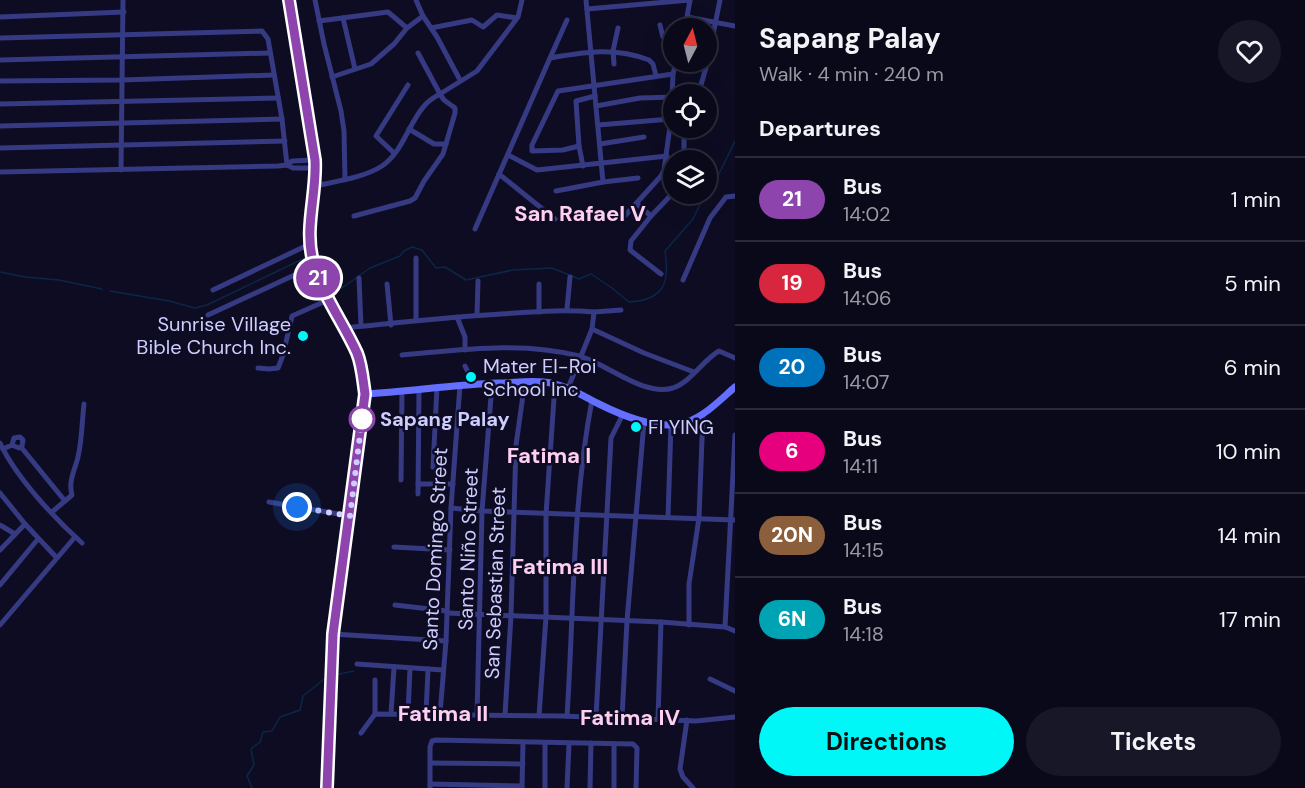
<!DOCTYPE html>
<meta charset="utf-8">
<style>
body{margin:0;font-family:"DM Sans",sans-serif;background:#181727;color:#f1f3f6;height:100vh;display:flex;flex-direction:column;font-size:22px;white-space:nowrap}
*{box-sizing:border-box;margin:0}
p{font-size:20px;color:#999aa2}
.icon{flex:none;width:33px;height:33px;fill:none;stroke:currentColor;stroke-width:2;stroke-linecap:round;stroke-linejoin:round}
.map{position:relative;flex:1;overflow:hidden}
.details{display:flex;flex-direction:column;background:#0a091a;width:570px}
.details>*{flex:none}
.badge{padding:0 12px;border-radius:20px;font-size:21px;line-height:39px}
.needle{width:39px;rotate:7deg}
.controls{position:absolute;left:663px;top:18px;display:grid;gap:12px}
.controls a{display:grid;place-items:center;width:54px;height:54px;border-radius:50%;background:#0a091a;box-shadow:0 6px 24px #0002,0 0 0 2px #2a2a39;font-size:30px}
.you{position:absolute;width:30px;height:30px;margin:-15px;border:4px solid #fff;border-radius:50%;background:#1a73e8;box-shadow:0 0 0 9px #1a73e833}
.map>.badge{position:absolute;translate:-50% -50%;box-shadow:0 0 0 3px #fff}
h2{padding:0 24px;font-size:22px;line-height:54px}
.round{display:grid;place-items:center;flex:none;width:63px;height:63px;border-radius:32px;background:#181727}
.headline{display:flex;align-items:center;justify-content:space-between;height:102px;padding:0 24px}
h1{font-size:28px;font-weight:700;line-height:45px}
.primary-button{display:flex;gap:12px;margin-top:auto;padding:12px 24px}
.primary-button a{flex:1;height:69px;border-radius:36px;background:#00f7f8;color:#111;font-size:24px;font-weight:700;line-height:69px;text-align:center}
.primary-button a+a{background:#181727;color:#f1f3f6}
ul{padding:0;list-style:none}
li{display:flex;align-items:center;gap:18px;height:84px;padding:0 24px;border-top:2px solid #2a2a39}
li div{flex:1}
li b{display:block;font-size:22px}
li em{font-style:normal}
li .badge{min-width:66px;font-weight:700;text-align:center}
main{display:flex;flex:1;min-height:0}
.map>svg:first-child{display:block}
</style>
<main>
<div class="map">
<svg width="735" height="788" viewBox="0 0 735 788">
<rect width="100%" height="100%" fill="#0e0c22"/>
<g fill="none" stroke-linecap="round" stroke-linejoin="round">
<g stroke="#0a2748" stroke-width="1.5">
<polyline points="706,190 715,182 735,141"/>
<path d="M318 261 326 280 333 287 342 288 370 268 400 256 404 251 412 247 422 250 436 268 445 267 466 280 513 270 552 268 579 279 591 274 612 288 629 302C664 300 670 283 665 251L693 219 705 194"/>
<polyline points="0,272 25,277 59,280 102,289"/>
<polyline points="110,291 169,301 195,308 207,305 309,256"/>
<polyline points="334,675 354,671"/>
<polyline points="252,788 247,776 254,765 251,749 260,742 263,732 272,731 280,717 300,710 303,696 328,676"/>
</g>
<g stroke="#353a83" stroke-width="5">
<polyline points="315,0 324,44 341,111 344,131 345,179"/>
<polyline points="416,0 423,16 437,37 460,80"/>
<polyline points="586,0 603,182 638,178"/>
<polyline points="587,9 690,0"/>
<polyline points="0,17 124,12"/>
<polyline points="687,17 735,26"/>
<polyline points="343,18 355,69"/>
<polyline points="319,21 388,12 407,28"/>
<polyline points="660,25 663,37 674,41"/>
<polyline points="431,28 472,20 483,27 497,15 517,18"/>
<polyline points="685,28 690,0"/>
<polyline points="0,38 262,31 268,39 282,119 287,165"/>
<polyline points="550,58 567,20"/>
<polyline points="0,60 270,53"/>
<polyline points="614,64 613,51 618,28"/>
<polyline points="332,77 371,64 394,44 407,28 423,16"/>
<polyline points="0,81 122,80 274,75"/>
<polyline points="685,94 696,92 701,85 707,64 720,0"/>
<polyline points="0,104 278,98"/>
<polyline points="596,106 640,98 674,97"/>
<polyline points="598,125 671,119"/>
<polyline points="0,126 282,119"/>
<polyline points="409,129 434,144 446,144"/>
<polyline points="600,144 644,137"/>
<polyline points="579,146 563,150 532,151 532,145 558,91 673,74 676,62"/>
<polyline points="0,148 285,141"/>
<polyline points="394,153 376,136 408,85"/>
<polyline points="508,155 537,170 667,156"/>
<polyline points="684,160 684,128"/>
<polyline points="287,165 293,168 316,168"/>
<polyline points="583,166 579,146 576,101 595,96"/>
<polyline points="121,170 123,0"/>
<polyline points="0,172 278,166 287,165 292,161 315,160"/>
<polyline points="499,174 555,219"/>
<path d="M315 186C337 181 363 178 382 166 403 152 409 122 425 105 429 100 435 97 440 94L418 53"/>
<polyline points="556,191 603,182"/>
<polyline points="637,204 651,216 674,192"/>
<polyline points="354,216 410,201 415,198 424,181 443,154 455,113 455,108 444,100 440,94 477,71 518,17 522,0"/>
<polyline points="651,216 631,241 630,250 661,274"/>
<polyline points="622,219 661,176 664,170 671,119 673,74"/>
<path d="M475 229 550 58C586 52 614 47 649 60L653 64 656 76"/>
<polyline points="359,278 361,326"/>
<polyline points="683,280 710,218 726,197 735,196"/>
<polyline points="387,284 391,325"/>
<polyline points="539,284 539,312"/>
<polyline points="213,290 310,244"/>
<polyline points="567,309 570,277"/>
<polyline points="594,312 621,310"/>
<polyline points="208,315 314,266"/>
<polyline points="477,315 478,281"/>
<polyline points="457,317 465,337 465,350"/>
<polyline points="416,320 416,258"/>
<path d="M343 328C395 323 448 317 501 314 532 312 562 309 594 312L592 329 568 388"/>
<polyline points="592,329 644,353 694,372"/>
<path d="M402 355C460 350 521 341 579 356 606 363 643 397 673 388 691 382 703 360 719 351L735 358"/>
<polyline points="465,366 474,385"/>
<polyline points="258,368 269,369 278,368 283,355 292,316 328,300"/>
<path d="M0 443C16 477 54 518 82 543"/>
<polyline points="21,447 65,501"/>
<polyline points="3,449 12,445 19,448 22,446 23,440 20,437 14,438 12,445"/>
<polyline points="433,467 437,387"/>
<polyline points="401,480 402,391"/>
<polyline points="418,484 453,484"/>
<polyline points="0,493 25,524 56,557"/>
<polyline points="418,494 419,390"/>
<polyline points="269,502 350,516"/>
<polyline points="451,508 482,511 735,520"/>
<path d="M52 512 72 495C68 481 75 470 78 457 82 440 82 421 84 404"/>
<polyline points="668,517 671,424"/>
<polyline points="0,525 15,534"/>
<polyline points="394,547 450,550"/>
<polyline points="0,550 25,524"/>
<polyline points="0,585 38,539"/>
<polyline points="395,605 447,611"/>
<polyline points="447,613 661,622 725,627 735,631"/>
<polyline points="0,625 75,537"/>
<polyline points="689,625 689,584 699,518 703,413"/>
<polyline points="725,627 735,435"/>
<polyline points="333,634 446,641"/>
<polyline points="357,664 443,670"/>
<polyline points="710,679 735,691"/>
<polyline points="375,680 375,714"/>
<polyline points="391,714 394,667"/>
<polyline points="408,714 410,668"/>
<polyline points="426,714 428,669"/>
<polyline points="440,714 446,641 451,508 460,385"/>
<polyline points="477,715 482,511 492,384"/>
<polyline points="505,715 511,615 516,445 525,381"/>
<polyline points="539,716 546,617 546,514 555,384"/>
<path d="M567 716C574 611 572 505 592 400"/>
<polyline points="596,717 611,438 623,414"/>
<polyline points="622,718 627,621 644,422"/>
<polyline points="658,719 661,622"/>
<polyline points="687,720 680,769 683,777 693,788"/>
<polyline points="361,733 375,714 561,716 696,721 735,717"/>
<polyline points="430,763 523,764"/>
<polyline points="430,784 522,786"/>
<polyline points="430,788 430,747 432,741 436,740 633,744 637,748 636,788"/>
<polyline points="522,788 523,742"/>
<polyline points="545,788 545,743"/>
<polyline points="567,788 569,744"/>
<polyline points="590,788 591,743"/>
<polyline points="614,788 614,744"/>
</g>
<g stroke="#646fff" stroke-width="7">
<path d="M289 0 315 160C318 194 304 228 313 262 322 295 343 322 357 353 362 365 363 381 365 394L333 634 327 788"/>
<path d="M365 394C410 391 454 385 498 383 513 383 528 380 544 382 564 384 581 395 599 404 623 416 660 432 687 422 706 415 720 400 735 387"/>
</g>
</g>
<g fill="none" stroke-linecap="round" stroke-linejoin="round">
<defs>
<path id="line" d="M289 0 315 160C317 194 304 228 313 261 322 295 343 322 357 353 362 365 363 381 365 394L333 634 327 788"/>
</defs>
<use href="#line" stroke="#fff" stroke-width="14"/>
<use href="#line" stroke="#8e44ad" stroke-width="9"/>
<polyline stroke="#cecdff" stroke-width="6" stroke-dasharray="0 10.8" points="297,507 350,516 363,411 362,419"/>
</g>
<g fill="#00f7f8" stroke="#0e0c22" stroke-width="2">
<circle cx="303" cy="336" r="6"/>
<circle cx="471" cy="377" r="6"/>
<circle cx="636" cy="427" r="6"/>
</g>
<circle fill="#fff" stroke="#8e44ad" stroke-width="3" cx="362" cy="419" r="12"/>
<g text-anchor="middle" dominant-baseline="central" stroke-width="5" stroke-linejoin="round" paint-order="stroke">
<g font-size="20" fill="#cecdff" stroke="#0e0c22" text-anchor="start">
<text x="291" y="324" text-anchor="end">Sunrise Village<tspan x="291" dy="23">Bible Church Inc.</tspan></text>
<text x="483" y="366">Mater El-Roi<tspan x="483" dy="23">School Inc</tspan></text>
<text x="648" y="427">FI YING</text>
</g>
<g font-size="20" font-weight="bold" fill="#cecdff" stroke="#0e0c22" text-anchor="start">
<text x="380" y="419">Sapang Palay</text>
</g>
<g font-size="20" fill="#cecdff" stroke="#0e0c22">
<text transform="translate(435 549) rotate(-87)">Santo Domingo Street</text>
<text transform="translate(468 549) rotate(-88)">Santo Niño Street</text>
<text transform="translate(495 583) rotate(-88)">San Sebastian Street</text>
</g>
<g font-size="22" font-weight="bold" fill="#ffcff2" stroke="#0e0c22">
<text x="580" y="213">San Rafael V</text>
<text x="549" y="455">Fatima I</text>
<text x="560" y="566">Fatima III</text>
<text x="443" y="713">Fatima II</text>
<text x="630" y="717">Fatima IV</text>
</g>
</g>
</svg>
<div class="controls">
<a><svg class="needle" viewBox="-14 -14 28 28"><path d="M0-13l5 13h-10z" fill="#e53935"/><path d="M0 13l5-13h-10z" fill="#999aa2"/></svg></a>
<a><svg class="icon" aria-label="locate" viewBox="0 0 24 24"><circle cx="12" cy="12" r="6"/><path d="M12 2v4M12 18v4M2 12h4M18 12h4"/></svg></a>
<a><svg class="icon" aria-label="layers" viewBox="0 0 24 24"><path d="M12 4l9 5-9 5-9-5zM3 14l9 5 9-5"/></svg></a>
</div>
<div class="you" style="left:297px;top:507px"></div>
<b class="badge" style="left:318px;top:278px;background:#8e44ad;color:#fff">21</b>
</div>
<section class="details">
<div class="headline"><div><h1>Sapang Palay</h1><p>Walk · 4 min · 240 m</p></div><a class="round"><svg class="icon" aria-label="heart" viewBox="0 0 24 24"><path d="M12 20l-8-8c-3-5 5-10 8-4 3-6 11-1 8 4z"/></svg></a></div>
<h2>Departures</h2>
<ul>
<li><span class="badge" style="background:#8e44ad;color:#fff">21</span><div><b>Bus</b><p>14:02</p></div><em>1 min</em></li>
<li><span class="badge" style="background:#d7263d;color:#fff">19</span><div><b>Bus</b><p>14:06</p></div><em>5 min</em></li>
<li><span class="badge" style="background:#0072bc;color:#fff">20</span><div><b>Bus</b><p>14:07</p></div><em>6 min</em></li>
<li><span class="badge" style="background:#e6007e;color:#fff">6</span><div><b>Bus</b><p>14:11</p></div><em>10 min</em></li>
<li><span class="badge" style="background:#8b5e3c;color:#fff">20N</span><div><b>Bus</b><p>14:15</p></div><em>14 min</em></li>
<li><span class="badge" style="background:#00a3b4;color:#fff">6N</span><div><b>Bus</b><p>14:18</p></div><em>17 min</em></li>
</ul>
<div class="primary-button"><a>Directions</a><a>Tickets</a></div>
</section>
</main>
